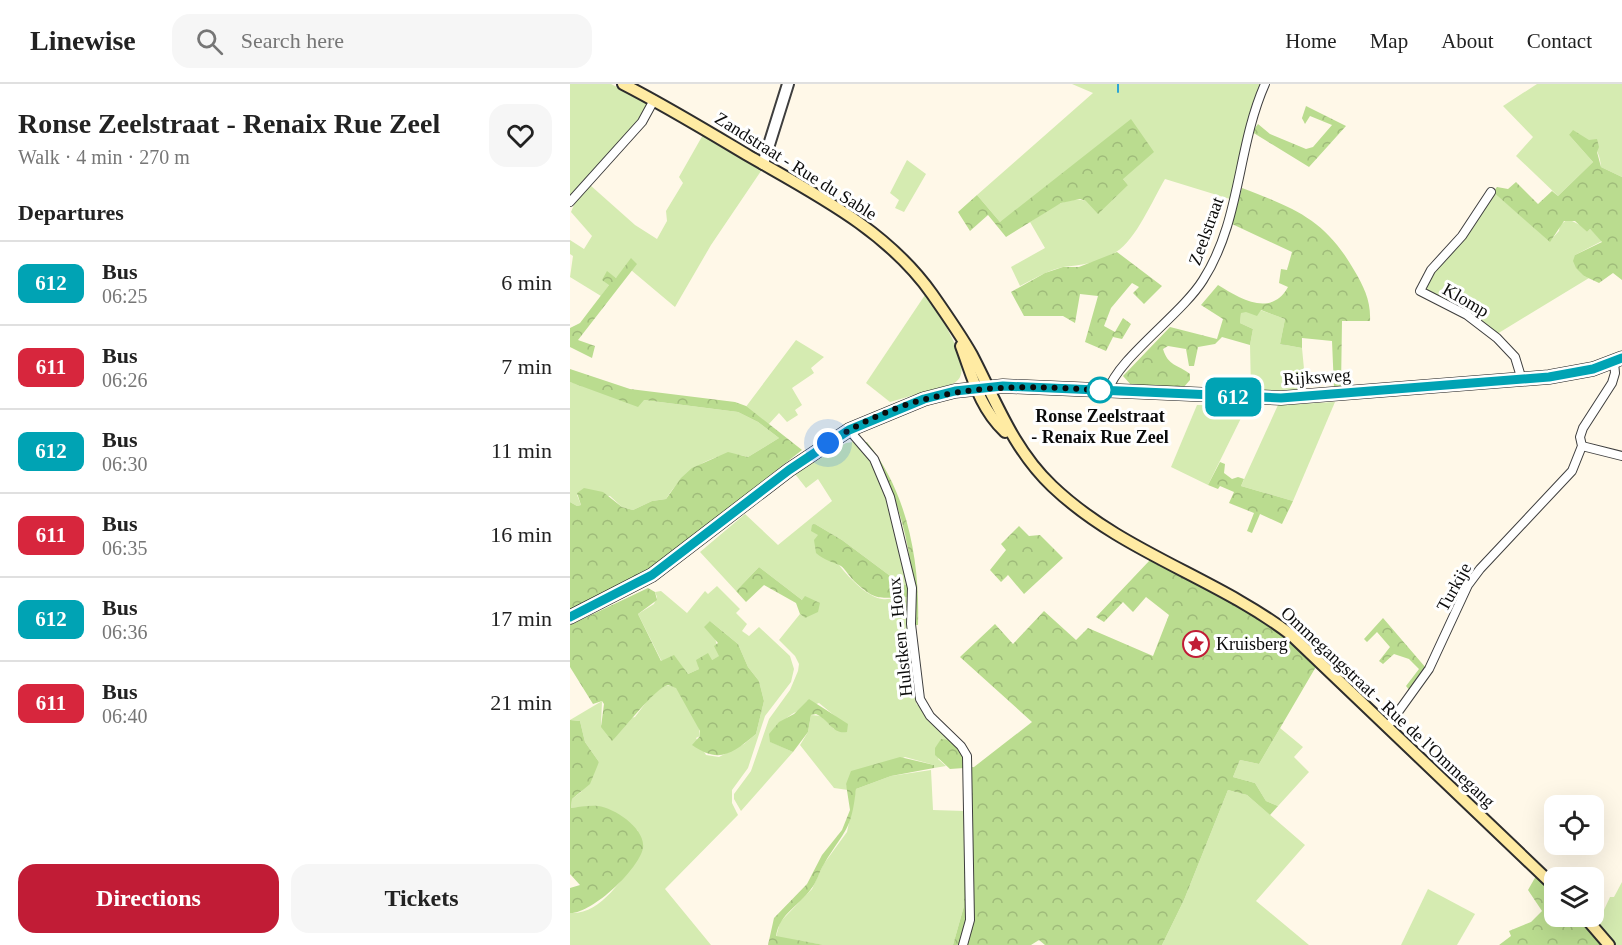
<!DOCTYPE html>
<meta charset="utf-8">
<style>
body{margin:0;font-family:"Times New Roman",serif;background:#f6f6f6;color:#222;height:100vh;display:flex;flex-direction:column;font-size:22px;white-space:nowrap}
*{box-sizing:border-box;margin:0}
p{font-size:20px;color:#767676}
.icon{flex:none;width:33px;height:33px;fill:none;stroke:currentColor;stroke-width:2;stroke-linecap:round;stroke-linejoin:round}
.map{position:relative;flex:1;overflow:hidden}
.drawer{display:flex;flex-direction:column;background:#fff;width:570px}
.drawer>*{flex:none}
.badge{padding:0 12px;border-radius:9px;font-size:21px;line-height:39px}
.controls{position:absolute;left:974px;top:711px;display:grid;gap:12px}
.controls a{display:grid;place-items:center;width:60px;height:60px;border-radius:12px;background:#fff;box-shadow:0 6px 24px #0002;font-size:30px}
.you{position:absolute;width:30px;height:30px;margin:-15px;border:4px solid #fff;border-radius:50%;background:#1a73e8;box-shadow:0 0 0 9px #1a73e833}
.map>.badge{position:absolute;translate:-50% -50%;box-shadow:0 0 0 3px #fff}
h2{padding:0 18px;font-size:22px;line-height:54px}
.round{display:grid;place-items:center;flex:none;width:63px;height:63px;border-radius:18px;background:#f6f6f6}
.headline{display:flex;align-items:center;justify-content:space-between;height:102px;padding:0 18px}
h1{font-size:28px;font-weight:600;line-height:45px}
.cta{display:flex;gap:12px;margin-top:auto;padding:12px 18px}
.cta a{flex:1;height:69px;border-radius:18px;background:#c11c36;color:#fff;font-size:24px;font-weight:600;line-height:69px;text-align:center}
.cta a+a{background:#f6f6f6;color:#222}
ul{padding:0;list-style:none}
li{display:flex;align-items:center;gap:18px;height:84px;padding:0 18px;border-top:2px solid #e0e0e0}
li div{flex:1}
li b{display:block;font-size:22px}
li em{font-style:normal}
li .badge{min-width:66px;font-weight:700;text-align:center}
header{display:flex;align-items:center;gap:36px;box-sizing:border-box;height:84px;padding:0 30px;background:#fff;border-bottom:2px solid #e0e0e0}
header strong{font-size:28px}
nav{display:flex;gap:33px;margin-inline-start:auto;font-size:21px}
.search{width:420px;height:54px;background:#f6f6f6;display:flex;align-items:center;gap:15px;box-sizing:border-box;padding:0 21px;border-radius:18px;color:#767676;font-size:22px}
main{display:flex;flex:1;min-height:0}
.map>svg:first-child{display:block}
</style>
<header>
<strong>Linewise</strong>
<div class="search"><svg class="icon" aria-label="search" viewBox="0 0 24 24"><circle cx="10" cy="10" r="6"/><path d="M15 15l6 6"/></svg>Search here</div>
<nav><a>Home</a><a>Map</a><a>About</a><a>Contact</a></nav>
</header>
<main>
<section class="drawer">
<div class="headline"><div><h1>Ronse Zeelstraat - Renaix Rue Zeel</h1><p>Walk · 4 min · 270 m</p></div><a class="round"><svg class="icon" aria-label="heart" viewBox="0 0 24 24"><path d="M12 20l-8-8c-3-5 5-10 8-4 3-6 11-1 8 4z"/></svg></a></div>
<h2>Departures</h2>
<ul>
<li><span class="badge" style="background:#00a3b4;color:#fff">612</span><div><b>Bus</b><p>06:25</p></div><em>6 min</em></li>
<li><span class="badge" style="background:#d7263d;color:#fff">611</span><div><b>Bus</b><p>06:26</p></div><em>7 min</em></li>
<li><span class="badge" style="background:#00a3b4;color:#fff">612</span><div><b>Bus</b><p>06:30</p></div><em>11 min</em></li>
<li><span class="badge" style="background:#d7263d;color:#fff">611</span><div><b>Bus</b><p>06:35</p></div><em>16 min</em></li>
<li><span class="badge" style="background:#00a3b4;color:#fff">612</span><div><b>Bus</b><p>06:36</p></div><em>17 min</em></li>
<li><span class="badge" style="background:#d7263d;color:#fff">611</span><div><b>Bus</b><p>06:40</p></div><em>21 min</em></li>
</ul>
<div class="cta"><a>Directions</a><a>Tickets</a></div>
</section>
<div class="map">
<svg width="1052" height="861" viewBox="0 0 1052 861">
<defs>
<pattern id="forest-crowns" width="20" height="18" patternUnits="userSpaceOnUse" patternTransform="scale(1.5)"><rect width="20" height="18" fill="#badc8f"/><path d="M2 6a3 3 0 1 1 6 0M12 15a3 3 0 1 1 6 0" fill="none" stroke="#9fbb7a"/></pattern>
</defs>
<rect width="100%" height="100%" fill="#fff8e8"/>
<g fill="#d5ebb1">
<polygon points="0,0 41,0 75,17 78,23 75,30 0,117"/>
<path d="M502 0H693L676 45 660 115 595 95C583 115 566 156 546 168 530 179 511 181 493 183 478 186 464 195 450 202L441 183 475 164 460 138C477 127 495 111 516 117L558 101 553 95 430 138 407 111 523 9Z"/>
<path d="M967 0H1052V93L1031 83C1030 62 1017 53 999 51L1023 78 988 112 946 72 963 53 933 22Z"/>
<polygon points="134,49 191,87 141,161 105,223 61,186 46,194 37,188 39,201 31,212 0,193 3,172 0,170 0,156 14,165 22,152 1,128 6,116 20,101 65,141 87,155 97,137 96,127 113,99 109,93"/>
<polygon points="337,76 356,90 334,128 325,124 329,116 320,109"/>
<polygon points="923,108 980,157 989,147 990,141 998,135 1010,141 1017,148 1020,145 1032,157 1005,171 1014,192 1019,194 927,250 892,225 855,208 855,198"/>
<path d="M355 211C366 226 411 289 382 300L320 318 296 299Z"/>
<polygon points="690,226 715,235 710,260 732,264 736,306 681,307 680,261 683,245 670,239 671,228"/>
<polygon points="226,256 254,273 241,284 244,289 222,304 232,321 225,326 228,331 217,338 209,329 198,341 175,324"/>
<path d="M0 298 74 316 168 328 188 338 209 354 178 373C146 362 112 389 96 415L82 417 63 426 52 423 40 412 7 411 11 421 7 422 0 418Z"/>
<polygon points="765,318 723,417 671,402 708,321"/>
<polygon points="627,321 677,322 638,401 601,383"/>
<path d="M283 358C323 392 327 453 339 501L331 500 272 456 245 440C252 462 287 511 312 515 319 516 331 513 339 513L346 604 342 605 347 621 350 620 362 639 383 658 368 675 376 682 364 684V681L335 673 276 700 278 706 264 704 230 661 238 648 241 631 251 632 264 645 271 637 249 619C222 628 212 632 201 658L223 668 171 727 164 715V710L181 687 199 635 220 606 228 587 229 580 225 572 209 556 230 530 235 534 232 516 189 483 166 507 130 468 175 430 208 461 262 417 248 395 236 404 225 390 276 359Z"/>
<path d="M147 502 170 525 166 529 177 540 172 547 179 552 189 543 220 572 224 585 221 598 195 632 178 684 162 706V719L168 731 95 805 141 861H0V829C31 831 52 794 69 773L68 747C42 725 35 721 1 724L2 715 11 708 29 678 15 658 10 637 0 636 32 617 31 641 65 633 80 613 95 601 106 603C115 617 130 636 130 652L126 654 136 671 149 673 174 660 186 650 194 617 189 597 178 583 168 560 140 537 150 572 142 576H127L129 585 118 590 92 578 68 530 84 520 87 513 85 508 91 507 117 529 135 507 138 510Z"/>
<polygon points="710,644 733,663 724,673 739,688 708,722 696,717 685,699 663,693 670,676 689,680"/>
<polygon points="361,686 363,726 395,727 394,822 383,861 254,861 206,853 210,838 242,805 253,781 277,748 286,705 321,692"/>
<polygon points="658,706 677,711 735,761 686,817 739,861 592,861 614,816"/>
<polygon points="1052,798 1052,861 1043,861 1027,841 1040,813 1044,813"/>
<polygon points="858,805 905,830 887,861 831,861"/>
</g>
<g fill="url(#forest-crowns)">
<polygon points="736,22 776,42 739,83 682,48 688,40 700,50 736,65 743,63 762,41 740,32 735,40 732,34"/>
<polygon points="561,35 584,68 553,95 558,101 528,130 516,117 510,115 491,119 436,153 418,131 400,147 388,128 407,111 430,138"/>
<polygon points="1003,46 1019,56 1027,55 1029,63 1027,68 1031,83 1052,93 1052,196 1043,189 1029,199 1014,192 1006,184 1003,177 1005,171 1032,158 1020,145 1017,148 1005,137 994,137 980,158 923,108 927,103 938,105 946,98 968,120 982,107 988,112 1023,78 999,51"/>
<path d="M672 104C724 124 755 135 784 186 794 203 801 217 800 237H772L771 304H764L762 257 732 254V264L710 260 715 235 691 226 687 232 676 228 671 229 670 239 683 245 680 261 652 253 645 260 628 263 624 282H619L616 265 598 262 593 265C598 282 607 280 620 290V296L613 304 562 302 553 292 600 243 647 255 653 235 631 221 648 201C669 214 701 234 718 203L709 199 711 185 717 186 722 168 662 140Z"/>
<polygon points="547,168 592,202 574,220 563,209 569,203 562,199 541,224 534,242 545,248 553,234 561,240 552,255 543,253 536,267 515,258 528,212 510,210 505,239 493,232 454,232 441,208 475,189 493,183 509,183"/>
<polygon points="61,174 67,180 8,256 25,262 22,274 0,263 0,244 10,239 39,201 32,196 37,187 46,194"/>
<polygon points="0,285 60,305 165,318 176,322 232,366 96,474 53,500 0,525 0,418 7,422 11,421 7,409 14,404 33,408 52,423 63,426 82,417 96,415 111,394 122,384 158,368 178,373 209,354 188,338 168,328 74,316 68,323 0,298"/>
<path d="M297 358C338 409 350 478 348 541H344C345 481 333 406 292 359Z"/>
<polygon points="650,378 655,380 654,389 662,395 668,393 674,395 671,402 723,417 712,440 690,430 682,449 677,447 684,429 659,419 664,408 650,402 648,405 638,401"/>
<path d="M245 440 272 456 331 500 339 501V513C310 513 307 519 284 497 280 493 275 485 271 482 263 478 254 476 246 469L244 456 248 451 241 447 242 441Z"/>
<polygon points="449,442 459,452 470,451 493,474 454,510 438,491 431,498 420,486 436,466 431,460"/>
<path d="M580 476 678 527 710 547 747 581 689 680 670 676 663 693 685 699 696 717 708 722 700 731 677 711 658 706 614 816 592 861H475L469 856 461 861H383L394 822V684L380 685 365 671V664L371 655C389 656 393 669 398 684L404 683 462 638 390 573 425 540 443 560 474 527 506 556 518 544 583 572 599 531 576 513 563 528 553 518 534 538 526 533Z"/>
<polygon points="189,483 232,516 235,512 250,519 248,528 235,534 230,530 226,519 194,501 176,518 166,507"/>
<path d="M78 504 85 508 87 516 68 530 91 577 104 571 118 590 129 585 126 576 138 569 142 576 149 572 144 562 148 559 134 543 140 537 168 560 178 583 189 597 194 617 186 650C162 670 149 680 122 661L130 652V647L106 604 98 601C86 603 54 645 42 657L31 643 34 620 32 617 23 620 0 583V541Z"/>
<polygon points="813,534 856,584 840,607 836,602 849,585 839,575 824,570 813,580 809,577 820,563 807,548 797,558 794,555"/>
<path d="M239 615 278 640 277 648C263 651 258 635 246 630L241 631 238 648 223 668 200 658 199 650 209 638 224 630Z"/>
<path d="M0 636 10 637 15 658 29 678 20 700 2 715 1 724C9 723 20 721 28 722 45 724 76 745 73 764 69 785 22 830 0 829V804L10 801 0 790Z"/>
<path d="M330 673 364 681V684L321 692 286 705C281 748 275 745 254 780 249 788 247 798 241 805 228 823 210 829 206 852L254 861H198L204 834 237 800 252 771 272 746 280 726 276 700 281 687Z"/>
<polygon points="966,792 978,804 984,805 984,832 1012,833 1036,861 929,861 941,852 939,847 961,838 972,827 958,806"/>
</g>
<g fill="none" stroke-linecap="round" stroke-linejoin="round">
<polyline stroke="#2da4d4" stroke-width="2" points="548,0 548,8"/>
<defs>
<g id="minor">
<polyline points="921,108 892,152 861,186 850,207 897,231 927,254 945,273 952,296"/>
<polyline points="0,118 72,38 84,16"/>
<path d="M538 307C547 275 612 230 633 196 671 137 667 63 695 0"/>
<polyline points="279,346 304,375 320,413 342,504 341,540 350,615 360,632 391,662 397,672 400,836 393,861"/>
<polyline points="1012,362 1052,372"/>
<polyline points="818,642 859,585 898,501 910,485 1002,387 1012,362 1010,353 1013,344 1042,299 1045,289 1044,278"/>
</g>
<polyline id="tertiary" points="193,80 218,0"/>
<g id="secondary">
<path d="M53 0C96 22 137 47 179 72 245 110 317 146 362 210 376 230 390 250 402 271 426 317 443 365 482 402 551 468 645 493 720 550L984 802"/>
<path d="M391 262C403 294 409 323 435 348"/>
<polyline points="1014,832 1039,861"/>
</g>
<polyline id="primary" points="0,533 82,491 219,386 279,346 354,315 385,307 433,302 711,314 979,293 1023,285 1052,274"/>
</defs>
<use href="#minor" stroke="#3e3e3e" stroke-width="10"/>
<use href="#tertiary" stroke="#3e3e3e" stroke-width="14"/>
<use href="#secondary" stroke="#2d2d2d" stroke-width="14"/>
<use href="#primary" stroke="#1c1c1c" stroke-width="15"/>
<use href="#minor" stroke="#fff" stroke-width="8"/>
<use href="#tertiary" stroke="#fff" stroke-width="10"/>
<use href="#secondary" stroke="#ffeba3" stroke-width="10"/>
<use href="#primary" stroke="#ffc558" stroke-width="12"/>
</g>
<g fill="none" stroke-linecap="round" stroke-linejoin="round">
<defs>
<polyline id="line" points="0,533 82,491 219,386 279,346 354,315 385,307 433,302 711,314 979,293 1023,285 1052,274"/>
</defs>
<use href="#line" stroke="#fff" stroke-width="14"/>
<use href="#line" stroke="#00a3b4" stroke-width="9"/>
<path stroke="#0b0b0b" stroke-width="6" stroke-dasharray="0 10.8" d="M258 359C351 299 432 299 538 307L530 306"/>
</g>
<defs>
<symbol id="sight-ring" viewBox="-11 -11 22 22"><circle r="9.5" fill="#fff" stroke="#c11c36" stroke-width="1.5"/><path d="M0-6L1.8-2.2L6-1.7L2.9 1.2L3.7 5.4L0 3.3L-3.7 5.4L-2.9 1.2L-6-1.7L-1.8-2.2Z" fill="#c11c36"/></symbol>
</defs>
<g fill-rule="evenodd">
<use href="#sight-ring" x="611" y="545" width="30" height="30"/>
</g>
<circle fill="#fff" stroke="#00a3b4" stroke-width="3" cx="530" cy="306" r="12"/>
<g text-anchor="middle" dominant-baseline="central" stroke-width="6" stroke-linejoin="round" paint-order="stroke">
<g font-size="18" fill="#0b0b0b" stroke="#fff">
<text transform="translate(226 82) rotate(32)">Zandstraat - Rue du Sable</text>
<text transform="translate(636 147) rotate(-70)">Zeelstraat</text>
<text transform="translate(896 216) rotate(30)">Klomp</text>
<text transform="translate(747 293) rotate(-4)">Rijksweg</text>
<text transform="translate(884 503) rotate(-61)">Turkije</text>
<text transform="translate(330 553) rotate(-96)">Hulstken - Houx</text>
<text transform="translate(818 623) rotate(43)">Ommegangstraat - Rue de l'Ommegang</text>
</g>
<g font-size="18" font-weight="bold" fill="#0b0b0b" stroke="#fff">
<text x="530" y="332">Ronse Zeelstraat<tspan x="530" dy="21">- Renaix Rue Zeel</tspan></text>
</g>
<g font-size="18" fill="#0b0b0b" stroke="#fff" text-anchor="start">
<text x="646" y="560">Kruisberg</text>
</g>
</g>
</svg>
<div class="controls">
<a><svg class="icon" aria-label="locate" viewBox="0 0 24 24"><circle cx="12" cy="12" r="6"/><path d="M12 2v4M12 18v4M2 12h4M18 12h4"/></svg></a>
<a><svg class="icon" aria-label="layers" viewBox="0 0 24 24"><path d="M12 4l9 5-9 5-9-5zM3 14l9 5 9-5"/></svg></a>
</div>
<div class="you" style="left:258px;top:359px"></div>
<b class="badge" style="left:663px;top:313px;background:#00a3b4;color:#fff">612</b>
</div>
</main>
